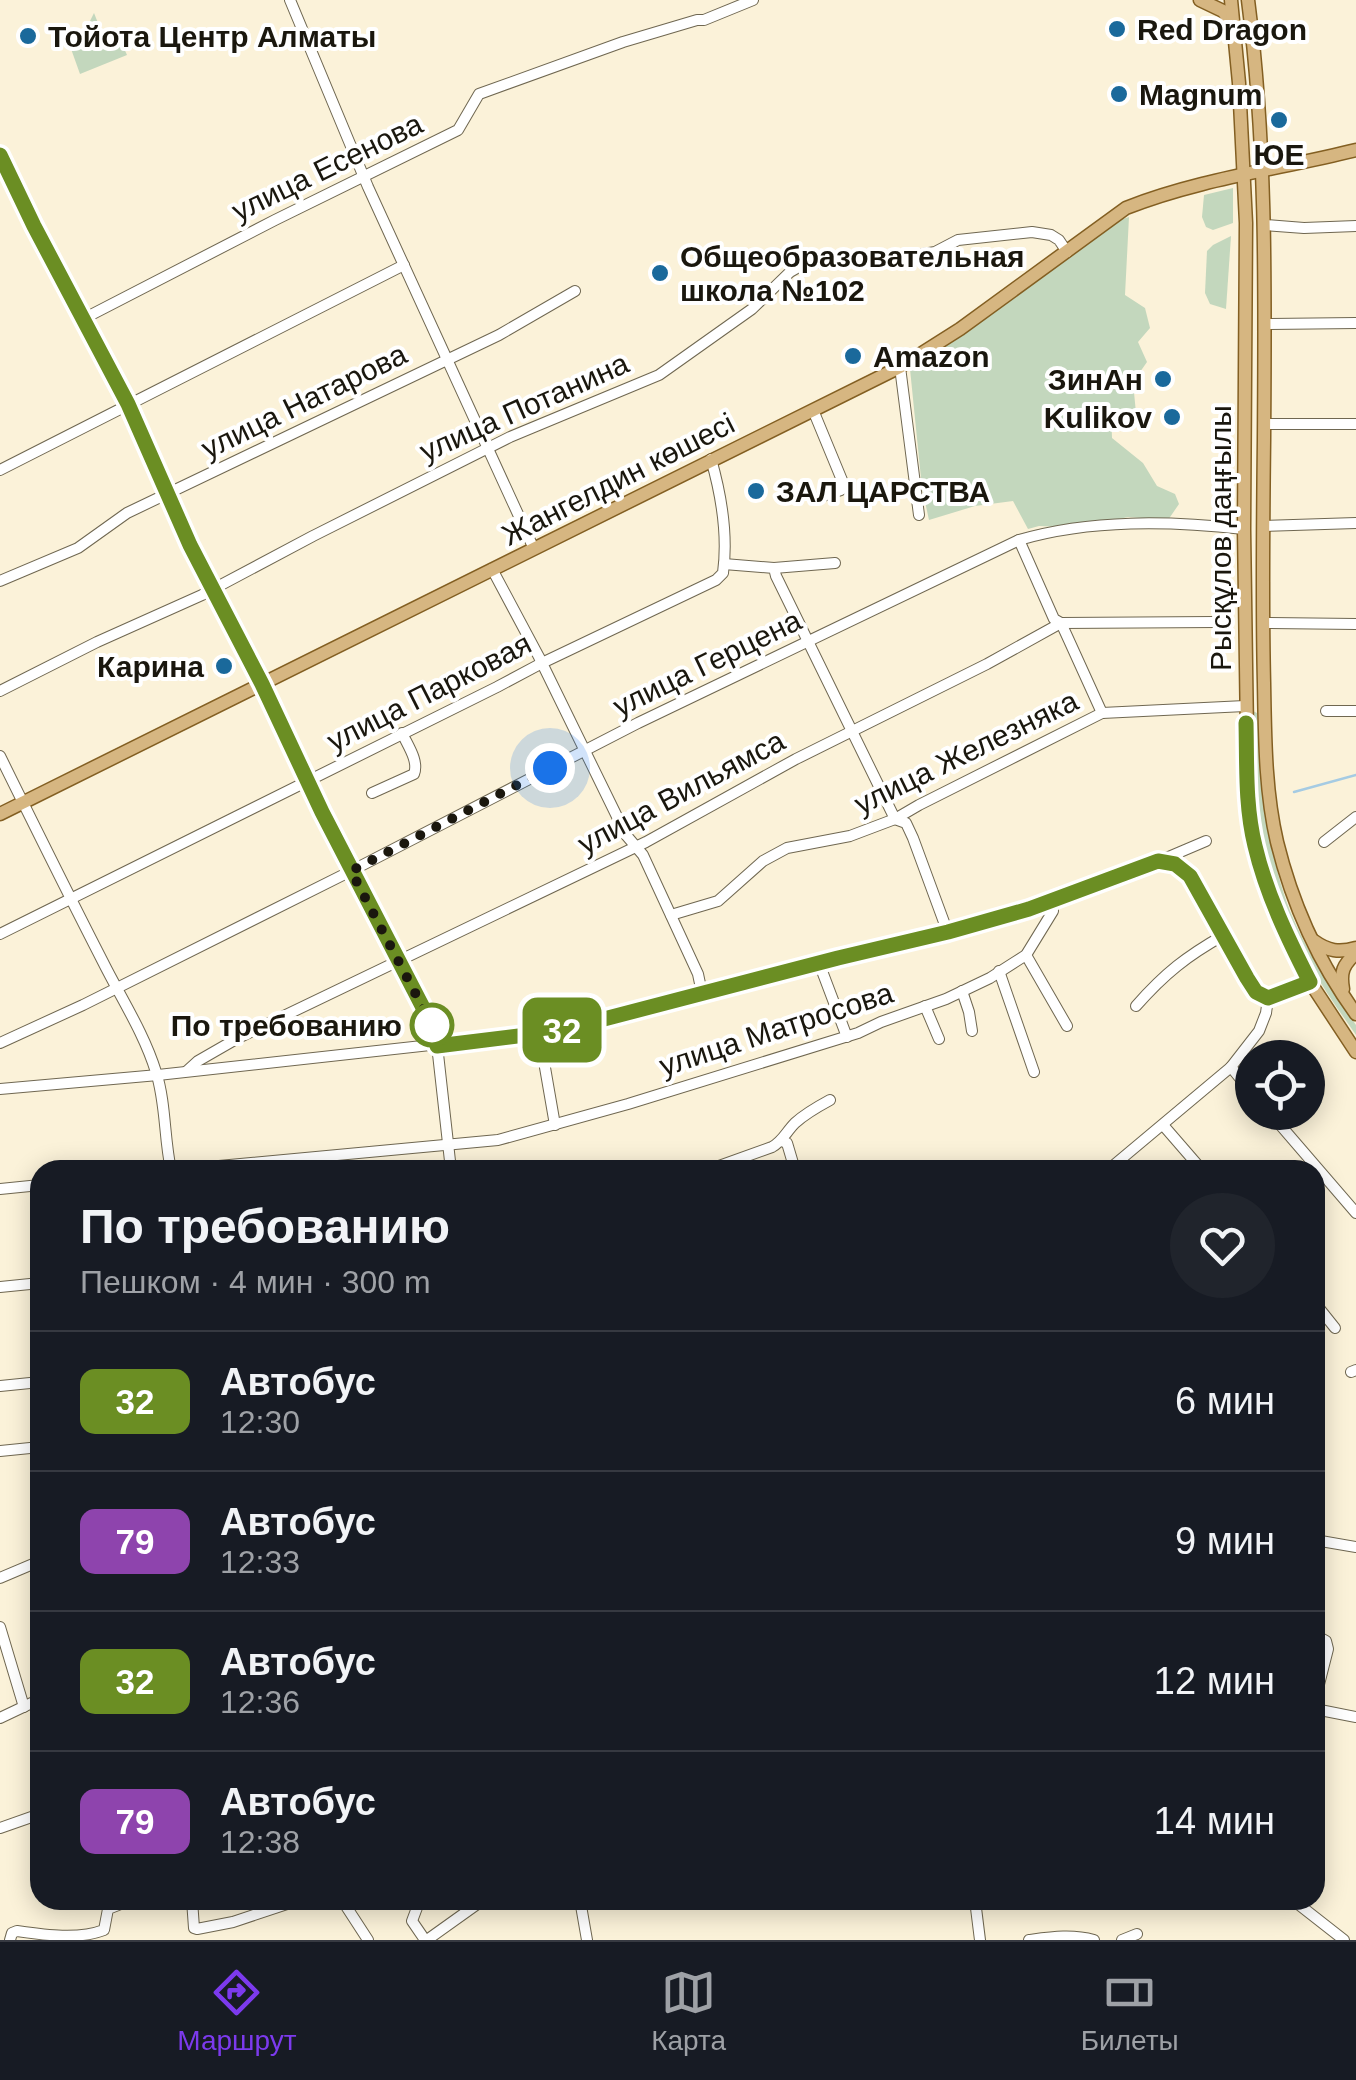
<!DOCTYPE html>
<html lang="ru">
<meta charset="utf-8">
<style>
body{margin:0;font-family:Helvetica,sans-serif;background:#20242c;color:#f1f3f6;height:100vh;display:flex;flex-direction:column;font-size:38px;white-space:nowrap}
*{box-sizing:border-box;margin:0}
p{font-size:32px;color:#9ea1a6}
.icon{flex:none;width:55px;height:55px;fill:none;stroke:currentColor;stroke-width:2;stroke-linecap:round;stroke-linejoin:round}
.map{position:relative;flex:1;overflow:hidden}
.drawer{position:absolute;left:30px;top:1160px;width:1295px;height:750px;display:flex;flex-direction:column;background:#171b24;border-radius:30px;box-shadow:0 5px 25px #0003}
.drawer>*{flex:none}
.badge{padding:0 20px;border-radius:15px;font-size:35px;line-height:65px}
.fabs{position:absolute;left:1235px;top:1040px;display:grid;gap:20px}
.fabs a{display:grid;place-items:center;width:90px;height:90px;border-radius:50%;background:#171b24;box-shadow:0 5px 25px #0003;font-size:50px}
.you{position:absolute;width:50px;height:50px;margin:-25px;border:8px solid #fff;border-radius:50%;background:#1a73e8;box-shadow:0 0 0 15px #1a73e833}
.map>.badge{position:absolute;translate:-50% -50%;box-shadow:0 0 0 5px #fff}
.round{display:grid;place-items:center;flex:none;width:105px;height:105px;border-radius:52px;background:#20242c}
.headline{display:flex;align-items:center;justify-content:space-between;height:170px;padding:0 50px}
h1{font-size:48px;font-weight:700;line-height:75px}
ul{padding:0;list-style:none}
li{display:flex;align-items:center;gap:30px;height:140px;padding:0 50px;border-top:2px solid #363941}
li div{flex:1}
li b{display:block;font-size:38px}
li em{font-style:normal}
li .badge{min-width:110px;font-weight:700;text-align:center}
.menu{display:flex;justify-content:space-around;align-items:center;height:140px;border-top:2px solid #363941;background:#171b24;font-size:28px;color:#9ea1a6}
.menu a{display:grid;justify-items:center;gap:5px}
.menu .current{color:#7c3aed}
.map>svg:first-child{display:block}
</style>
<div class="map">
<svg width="1356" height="1940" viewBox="0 0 1356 1940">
<rect width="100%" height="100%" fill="#fbf2d9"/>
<g fill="#c3d7bd">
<polygon points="94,13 104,38 117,33 127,55 80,74 70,46 80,41"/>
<polygon points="1233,188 1233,223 1213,230 1206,227 1202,217 1204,195"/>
<polygon points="1129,217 1125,295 1145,308 1150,328 1138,342 1147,362 1133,382 1136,413 1111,410 1112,438 1143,463 1157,486 1175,494 1179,504 1168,520 1128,517 1096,524 1075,523 1061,527 1039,526 1028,529 1013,501 975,506 929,520 922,488 910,369 1110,223"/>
<polygon points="1231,236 1226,309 1210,304 1205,293 1207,251 1213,245"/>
<path d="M1251 710 1257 713C1261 780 1266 848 1290 911 1307 952 1331 989 1356 1025V1035C1318 981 1279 922 1266 856 1256 808 1255 758 1251 710Z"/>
</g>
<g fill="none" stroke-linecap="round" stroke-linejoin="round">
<polyline stroke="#a5cbe3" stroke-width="2.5" points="1294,792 1356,775"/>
<defs>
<g id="minor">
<polyline points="290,0 368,187 534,549"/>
<polyline points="1265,225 1304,228 1356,226"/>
<polyline points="83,319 275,220 458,130 479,94 623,42 697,20 704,20 753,0"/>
<polyline points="1264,324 1356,323"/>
<polyline points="900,367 919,515"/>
<polyline points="813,410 844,485 841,490 814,499"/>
<polyline points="1264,424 1356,424"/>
<polyline points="0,470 404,265"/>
<polyline points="1263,526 1356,523"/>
<polyline points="1019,540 1054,619 1061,623 1067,636 1102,713"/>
<polyline points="724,564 774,568 776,576 895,819 906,823 913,838 948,933"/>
<polyline points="774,568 835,563"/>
<polyline points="492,569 539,657 626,835 643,855 698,974 702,993"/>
<polyline points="0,581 78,548 127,513 499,335 575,291"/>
<polyline points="1263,623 1356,624"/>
<polyline points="261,684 351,871 432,1025 436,1036 451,1170"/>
<polyline points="0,691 97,642 202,595 313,536 510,437 659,375 752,309 790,272 804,264 848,259 911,256 935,252 958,240 1032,232 1051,235 1059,240 1067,252"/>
<polyline points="1326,711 1356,711"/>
<path d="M0 756C34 825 68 894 103 962 121 998 144 1033 156 1072 166 1103 164 1138 171 1170"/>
<path d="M372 793 414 774C419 761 408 746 402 733"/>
<polyline points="1324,842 1356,817"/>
<polyline points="1159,861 1206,841"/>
<polyline points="671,915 718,901 763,861 787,848 850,836 895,819 919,805 1102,713 1245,706"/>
<path d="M0 934 497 687 542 663 716 580 723 573C728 536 721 494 711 459"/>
<polyline points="1026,955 1067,1026"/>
<polyline points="819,963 847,1037"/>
<polyline points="999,971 1034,1072"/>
<polyline points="962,991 969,1012 972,1031"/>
<polyline points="925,1006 939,1039"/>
<path d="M1136 1006C1165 973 1187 956 1224 935"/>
<polyline points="539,1033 555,1125"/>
<path d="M0 1043 83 1005 351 871 638 723 1019 540C1091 519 1170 521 1244 529"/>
<polyline points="1231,1067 1252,1093"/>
<polyline points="187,1071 198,1061 238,1038 646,842 796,759 987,664 1061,623 1215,622"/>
<polyline points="0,1089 158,1075 558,1031 997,919 1066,896 1158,861 1175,864 1190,876 1247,979 1257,992 1268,998 1310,982"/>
<polyline points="1269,1112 1356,1213"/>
<polyline points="1163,1125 1202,1170"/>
<polyline points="782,1141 787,1143 795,1170"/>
<polyline points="176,1170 498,1140 628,1104 858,1033 881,1022 946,999 990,978 1015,962 1026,955 1053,911 1051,902"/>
<path d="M708 1170 772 1147C783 1141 786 1132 795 1123 806 1113 817 1107 830 1100"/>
<polyline points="1108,1170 1231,1067 1259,1031 1266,1013 1268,998"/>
<polyline points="0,1189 40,1185"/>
<polyline points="0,1287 40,1283"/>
<polyline points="1315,1303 1335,1328"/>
<polyline points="1351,1372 1356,1370"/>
<polyline points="0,1386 40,1382"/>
<polyline points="0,1451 40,1447"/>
<polyline points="1315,1540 1356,1547"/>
<polyline points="0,1578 40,1561"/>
<polyline points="0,1627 24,1707"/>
<polyline points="1315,1635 1326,1641 1328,1649 1315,1700"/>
<polyline points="1315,1709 1356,1717"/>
<polyline points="0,1718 40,1699"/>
<polyline points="0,1828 40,1814"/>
<polyline points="192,1900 194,1928 197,1929 233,1922 299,1900"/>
<polyline points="342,1900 368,1940"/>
<polyline points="423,1900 418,1905 412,1921 425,1940"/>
<polyline points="580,1900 587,1940"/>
<polyline points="975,1900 980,1940"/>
<polyline points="1293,1900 1344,1940"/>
<path d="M10 1940 12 1933 17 1931C45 1935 78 1940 104 1930L108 1909 131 1900"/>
<polyline points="427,1940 483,1900"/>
<path d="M1029 1940C1052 1937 1072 1934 1094 1940"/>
<polyline points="1122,1940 1137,1934"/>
</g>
<g id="major">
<polyline points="1200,0 1223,11 1233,25"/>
<polyline points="1231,0 1239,83 1246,223 1244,529 1248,801 1255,847 1287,936 1310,982 1356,1052"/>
<path d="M1248 0C1267 146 1265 293 1264 440 1263 521 1262 602 1264 683 1265 736 1265 791 1277 842 1292 903 1319 963 1356 1014"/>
<polyline points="0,155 34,226 128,404 190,545 261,684"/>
<path d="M0 814 900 367 960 329 1126 208C1199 179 1280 169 1356 150"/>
<path d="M1314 941C1328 951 1339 953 1356 948"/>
<path d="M1343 989C1340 972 1343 965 1356 953"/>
</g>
</defs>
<use href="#minor" stroke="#6f6751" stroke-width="12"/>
<use href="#major" stroke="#835f22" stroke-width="15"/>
<use href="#minor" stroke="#fff" stroke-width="10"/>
<use href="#major" stroke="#d6b681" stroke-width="12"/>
</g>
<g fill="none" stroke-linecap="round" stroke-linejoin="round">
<defs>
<path id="line" d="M0 155 34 226 128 404 190 545 262 684 322 812 432 1025 437 1046 558 1031 838 958 948 932 1029 909 1158 861 1175 864 1190 876 1247 978 1256 992 1268 998 1310 982C1288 939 1266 893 1255 846 1245 806 1247 764 1246 723"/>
</defs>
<use href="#line" stroke="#fff" stroke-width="22"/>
<use href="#line" stroke="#6b8e23" stroke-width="15"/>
<polyline stroke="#1a170e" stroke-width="10" stroke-dasharray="0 18" points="432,1025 351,871 550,768"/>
</g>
<g fill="#1a699b" stroke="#fff" stroke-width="4">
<circle cx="1117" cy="29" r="10"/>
<circle cx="28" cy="36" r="10"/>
<circle cx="1119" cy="94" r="10"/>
<circle cx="1279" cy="120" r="10"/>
<circle cx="660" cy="273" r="10"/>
<circle cx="853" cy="356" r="10"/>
<circle cx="1163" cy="379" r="10"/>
<circle cx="1172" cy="417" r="10"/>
<circle cx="756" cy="491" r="10"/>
<circle cx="224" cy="666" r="10"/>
</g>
<circle fill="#fff" stroke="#6b8e23" stroke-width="5" cx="432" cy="1025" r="20"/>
<g text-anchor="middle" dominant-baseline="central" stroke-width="8" stroke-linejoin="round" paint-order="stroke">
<g font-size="30" font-weight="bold" fill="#1a170e" stroke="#fff" text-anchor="start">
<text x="1137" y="29">Red Dragon</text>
<text x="48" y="36">Тойота Центр Алматы</text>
<text x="1139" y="94">Magnum</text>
<text x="1279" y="154" text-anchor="middle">ЮЕ</text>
<text x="680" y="256">Общеобразовательная<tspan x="680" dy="34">школа №102</tspan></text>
<text x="873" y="356">Amazon</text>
<text x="1143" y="379" text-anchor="end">ЗинАн</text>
<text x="1152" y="417" text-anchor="end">Kulikov</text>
<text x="776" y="491">ЗАЛ ЦАРСТВА</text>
<text x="204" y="666" text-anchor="end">Карина</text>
</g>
<g font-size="30" fill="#1a170e" stroke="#fff">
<text transform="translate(327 167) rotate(-26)">улица Есенова</text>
<text transform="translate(304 401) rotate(-26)">улица Натарова</text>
<text transform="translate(524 407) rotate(-24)">улица Потанина</text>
<text transform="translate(618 479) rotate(-27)">Жангелдин көшесі</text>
<text transform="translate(1220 538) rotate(-90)">Рысқұлов даңғылы</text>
<text transform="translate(707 663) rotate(-26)">улица Герцена</text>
<text transform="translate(429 692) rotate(-27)">улица Парковая</text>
<text transform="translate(966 752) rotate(-26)">улица Железняка</text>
<text transform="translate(681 792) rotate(-28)">улица Вильямса</text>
<text transform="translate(776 1029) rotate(-18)">улица Матросова</text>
</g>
<g font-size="30" font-weight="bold" fill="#1a170e" stroke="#fff" text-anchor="end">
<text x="402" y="1025">По требованию</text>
</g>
</g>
</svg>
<div class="fabs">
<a><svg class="icon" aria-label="locate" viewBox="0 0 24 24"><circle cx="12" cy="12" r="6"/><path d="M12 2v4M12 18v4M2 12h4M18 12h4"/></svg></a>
</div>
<div class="you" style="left:550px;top:768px"></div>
<b class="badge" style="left:562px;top:1030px;background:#6b8e23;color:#fff">32</b>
<section class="drawer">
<div class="headline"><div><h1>По требованию</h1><p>Пешком · 4 мин · 300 m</p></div><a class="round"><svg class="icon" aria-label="heart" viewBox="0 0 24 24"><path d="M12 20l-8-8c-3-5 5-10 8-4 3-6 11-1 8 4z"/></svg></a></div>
<ul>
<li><span class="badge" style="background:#6b8e23;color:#fff">32</span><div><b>Автобус</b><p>12:30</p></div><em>6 мин</em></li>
<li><span class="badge" style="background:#8e44ad;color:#fff">79</span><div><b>Автобус</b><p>12:33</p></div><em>9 мин</em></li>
<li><span class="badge" style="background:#6b8e23;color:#fff">32</span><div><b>Автобус</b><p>12:36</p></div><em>12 мин</em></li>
<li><span class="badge" style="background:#8e44ad;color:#fff">79</span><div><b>Автобус</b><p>12:38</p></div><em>14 мин</em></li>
</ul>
</section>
</div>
<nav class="menu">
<a class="current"><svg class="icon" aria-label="directions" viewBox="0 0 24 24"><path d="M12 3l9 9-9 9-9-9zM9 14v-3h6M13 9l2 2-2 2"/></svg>Маршрут</a>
<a><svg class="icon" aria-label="map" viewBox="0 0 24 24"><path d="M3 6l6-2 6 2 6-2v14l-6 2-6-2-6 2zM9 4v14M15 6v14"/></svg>Карта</a>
<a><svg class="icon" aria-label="tickets" viewBox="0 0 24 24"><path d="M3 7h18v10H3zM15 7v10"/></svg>Билеты</a>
</nav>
